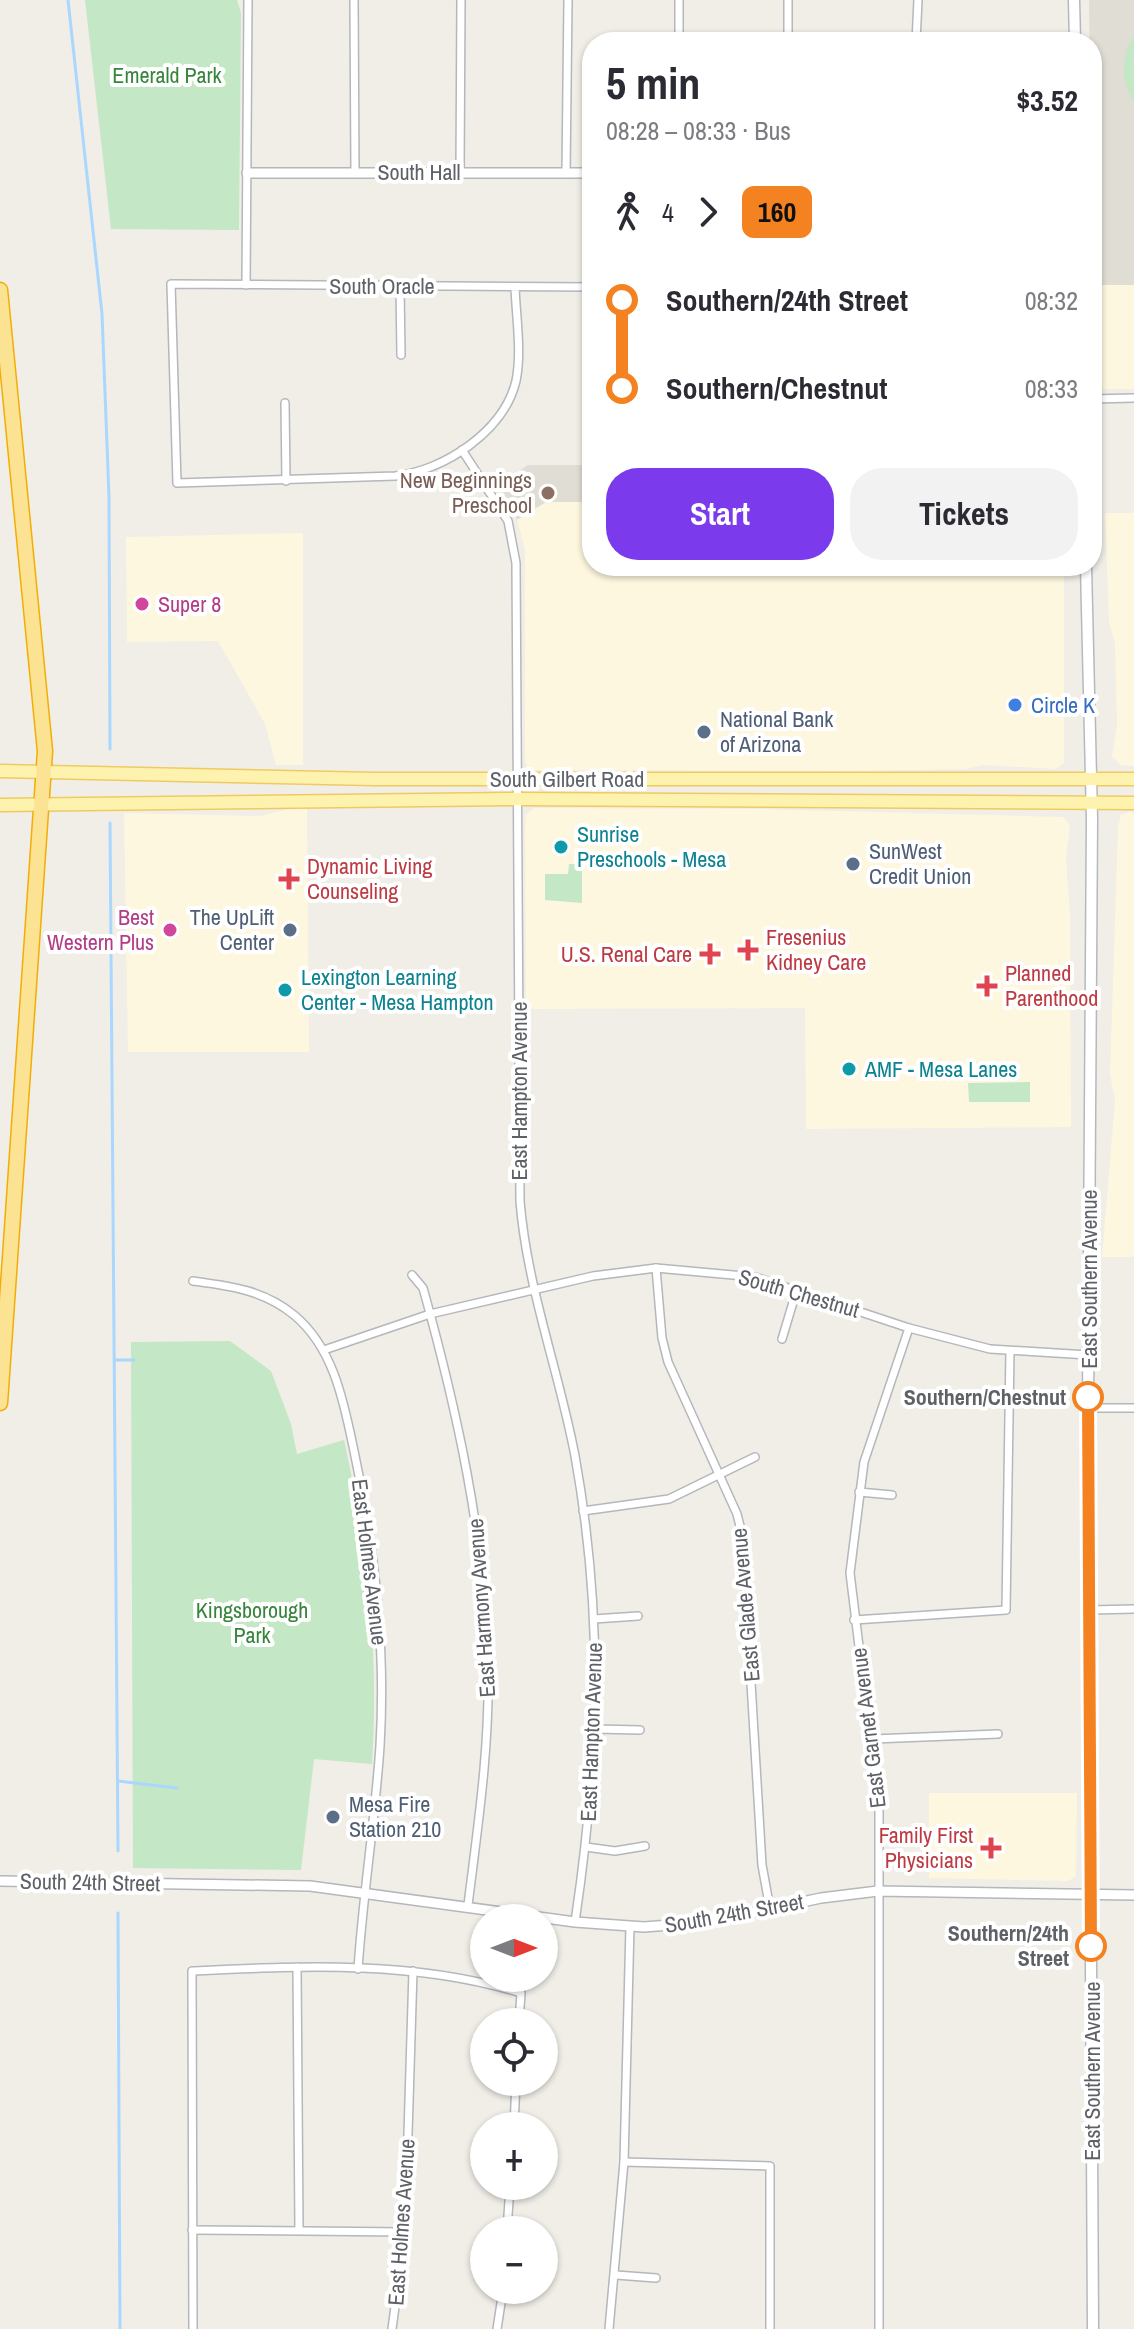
<!DOCTYPE html>
<meta charset="utf-8">
<style>
body{margin:0;font-family:"Archivo Narrow",sans-serif;background:#f2f2f3;color:#2b2b33;height:100vh;display:flex;flex-direction:column;font-size:30px;white-space:nowrap}
*{box-sizing:border-box;margin:0}
p{font-size:26px;color:#7c7c81}
.icon{flex:none;width:44px;height:44px;fill:none;stroke:currentColor;stroke-width:2;stroke-linecap:round;stroke-linejoin:round}
.map{position:relative;flex:1;overflow:hidden}
.drawer{position:absolute;left:582px;top:32px;width:520px;height:544px;display:flex;flex-direction:column;background:#fff;border-radius:32px;box-shadow:0 2px 6px #0004}
.drawer>*{flex:none}
.badge{padding:0 16px;border-radius:12px;font-size:28px;line-height:52px}
.needle{width:52px;rotate:90deg}
.fabs{position:absolute;left:470px;top:1904px;display:grid;gap:16px}
.fabs a{display:grid;place-items:center;width:88px;height:88px;border-radius:50%;background:#fff;box-shadow:0 2px 6px #0004;font-size:40px}
.map>.badge{position:absolute;translate:-50% -50%;box-shadow:0 0 0 4px #fff}
.legs{display:flex;align-items:center;gap:12px;height:88px;padding:0 24px;font-size:26px}
.legs p{margin-inline-start:auto}
.summary{display:flex;align-items:center;justify-content:space-between;height:136px;padding:0 24px}
h1{font-size:44px;font-weight:800;line-height:60px}
.action{display:flex;gap:16px;margin-top:auto;padding:16px 24px}
.action a{flex:1;height:92px;border-radius:32px;background:#7c3aed;color:#fff;font-size:32px;font-weight:800;line-height:92px;text-align:center}
.action a+a{background:#f2f2f3;color:#2b2b33}
ul{padding:0 24px;list-style:none}
li{display:flex;align-items:center;gap:28px;height:88px;font-size:30px}
li i{display:grid;place-items:center;width:12px;height:100%;margin:0 10px;background:currentColor}
li i::after{content:'';width:20px;height:20px;margin:-10px;border:6px solid;border-radius:50%;background:#fff}
li p{margin-inline-start:auto}
li:first-child i{background:linear-gradient(#0000 50%,currentColor 0)}
li:last-child i{background:linear-gradient(currentColor 50%,#0000 0)}
.map>svg:first-child{display:block}
</style>
<div class="map">
<svg width="1134" height="2329" viewBox="0 0 1134 2329">
<rect width="100%" height="100%" fill="#f0eee7"/>
<g fill="#fdf7df">
<polygon points="1093,285 1134,285 1134,389 1102,389 1096,385"/>
<polygon points="546,502 592,502 592,566 1064,566 1064,763 1056,769 984,765 966,769 841,771 529,770 525,762 525,550 517,520"/>
<polygon points="1105,513 1134,513 1134,766 1120,765 1112,756 1117,724 1115,644 1109,622"/>
<polygon points="303,533 303,765 276,765 265,724 218,641 127,642 126,537"/>
<polygon points="295,807 307,807 309,1052 128,1052 124,813 261,816"/>
<polygon points="534,808 762,809 1064,817 1070,826 1066,858 1070,913 1071,1127 806,1129 805,1008 526,1009 525,826 526,815"/>
<polygon points="1130,812 1134,813 1134,1257 1102,1257 1115,1101 1110,1074 1118,827 1121,815"/>
<polygon points="929,1793 1077,1793 1076,1876 1068,1881 929,1878"/>
</g>
<g fill="#e0ddd5">
<polygon points="1089,0 1134,0 1134,285 1093,285"/>
<polygon points="528,465 592,465 592,502 546,502 517,520 499,484"/>
</g>
<g fill="#c4e7c5">
<polygon points="85,0 237,0 241,13 239,230 111,229"/>
<path d="M1134 36V101C1120 82 1121 56 1134 36Z"/>
<polygon points="569,864 582,864 582,903 545,900 545,874 568,874"/>
<polygon points="1030,1082 1030,1102 969,1102 968,1083"/>
<path d="M230 1341 271 1371 291 1424 297 1454 344 1440C368 1547 379 1654 372 1764L314 1759 301 1870 133 1868 131 1342Z"/>
</g>
<g fill="none" stroke-linecap="round" stroke-linejoin="round">
<g stroke="#aad7fe" stroke-width="3">
<polyline points="68,0 102,314 109,497 110,749"/>
<polyline points="110,823 118,1851"/>
<polyline points="115,1360 134,1360"/>
<polyline points="118,1781 177,1788"/>
<polyline points="118,1913 120,2329"/>
</g>
<defs>
<g id="minor">
<polyline points="354,0 355,173"/>
<polyline points="679,42 679,0"/>
<polyline points="788,42 788,0"/>
<polyline points="916,42 918,0"/>
<polyline points="460,172 461,0"/>
<polyline points="566,173 568,0"/>
<polyline points="246,285 248,0"/>
<polyline points="400,286 401,355"/>
<path d="M515 287C516 316 522 352 516 381 504 431 444 471 395 476L177 483 171 284 592 287"/>
<polyline points="1092,399 1134,398"/>
<polyline points="285,403 286,481"/>
<path d="M462 450 508 521 516 563 520 1201C527 1288 559 1371 575 1456 604 1617 599 1761 575 1922"/>
<polyline points="656,1268 662,1338 668,1362 737,1514 742,1534 762,1865 770,1909"/>
<path d="M412 1275 423 1288C457 1410 485 1537 488 1664 490 1745 478 1825 468 1905"/>
<path d="M193 1281C230 1286 264 1290 294 1315 334 1348 344 1403 354 1451 375 1548 386 1647 380 1746 375 1821 363 1894 358 1969"/>
<polyline points="782,1339 797,1289"/>
<polyline points="324,1350 430,1314 593,1276 656,1268 755,1277 909,1328 990,1349 1088,1355"/>
<polyline points="1088,1408 1134,1408"/>
<polyline points="859,1492 892,1495"/>
<polyline points="583,1511 669,1499 755,1457"/>
<polyline points="1090,1610 1134,1609"/>
<polyline points="594,1619 638,1616"/>
<polyline points="854,1620 1006,1610 1010,1351"/>
<polyline points="595,1729 640,1730"/>
<polyline points="873,1739 998,1734"/>
<polyline points="586,1847 615,1851 645,1846"/>
<polyline points="297,1967 299,2230"/>
<polyline points="514,2126 516,2082"/>
<polyline points="624,2162 770,2166 770,2329"/>
<polyline points="192,2230 405,2232"/>
<polyline points="507,2230 510,2186"/>
<polyline points="616,2275 656,2278"/>
<path d="M193 2329 192 1971C302 1966 415 1960 521 1993L519 2022"/>
<polyline points="392,2329 405,2232 413,1971"/>
<polyline points="497,2329 503,2290"/>
<polyline points="609,2329 624,2162 630,1926"/>
<polyline points="879,2329 879,1809 850,1573 864,1462 909,1328"/>
</g>
<g id="tertiary">
<polyline points="247,173 592,173"/>
<polyline points="0,1881 310,1886 575,1922 644,1927 709,1922 821,1898 878,1891 1134,1895"/>
</g>
<g id="secondary">
<polyline points="1074,0 1075,42"/>
<polyline points="1086,566 1092,819 1088,1408 1093,2329"/>
</g>
<g id="primary">
<polyline points="0,771 375,779 1134,779"/>
<polyline points="0,805 517,799 1134,803"/>
</g>
<polyline id="motorway" points="0,290 45,751 0,1403"/>
</defs>
<use href="#minor" stroke="#b4b7bb" stroke-width="10"/>
<use href="#tertiary" stroke="#b4b7bb" stroke-width="12"/>
<use href="#secondary" stroke="#b5b9be" stroke-width="13"/>
<use href="#primary" stroke="#f0ca61" stroke-width="15"/>
<use href="#motorway" stroke="#f4ad04" stroke-width="17"/>
<use href="#minor" stroke="#fff" stroke-width="7"/>
<use href="#tertiary" stroke="#fff" stroke-width="9"/>
<use href="#secondary" stroke="#fff" stroke-width="10"/>
<use href="#primary" stroke="#fef3ae" stroke-width="12"/>
<use href="#motorway" stroke="#fbe393" stroke-width="14"/>
</g>
<g fill="none" stroke-linecap="round" stroke-linejoin="round">
<defs>
<polyline id="line-1" points="1088,1397 1091,1946"/>
</defs>
<use href="#line-1" stroke="#fff" stroke-width="18"/>
<use href="#line-1" stroke="#f58220" stroke-width="12"/>
</g>
<circle fill="#8d6e63" stroke="#fff" stroke-width="3" cx="548" cy="493" r="8"/>
<g fill="#d1479c" stroke="#fff" stroke-width="3">
<circle cx="142" cy="604" r="8"/>
<circle cx="170" cy="930" r="8"/>
</g>
<circle fill="#3f7fe0" stroke="#fff" stroke-width="3" cx="1015" cy="705" r="8"/>
<g fill="#5c6f8a" stroke="#fff" stroke-width="3">
<circle cx="704" cy="732" r="8"/>
<circle cx="853" cy="864" r="8"/>
<circle cx="290" cy="930" r="8"/>
<circle cx="333" cy="1817" r="8"/>
</g>
<g fill="#0f9aa8" stroke="#fff" stroke-width="3">
<circle cx="561" cy="847" r="8"/>
<circle cx="285" cy="990" r="8"/>
<circle cx="849" cy="1069" r="8"/>
</g>
<g fill="#e0444e" stroke="#fff" stroke-width="3">
<path d="M285 867h8v8h8v8h-8v8h-8v-8h-8v-8h8z"/>
<path d="M744 938h8v8h8v8h-8v8h-8v-8h-8v-8h8z"/>
<path d="M706 942h8v8h8v8h-8v8h-8v-8h-8v-8h8z"/>
<path d="M983 974h8v8h8v8h-8v8h-8v-8h-8v-8h8z"/>
<path d="M987 1836h8v8h8v8h-8v8h-8v-8h-8v-8h8z"/>
</g>
<g fill="#fff" stroke="#f58220" stroke-width="4">
<circle cx="1088" cy="1397" r="14"/>
<circle cx="1091" cy="1946" r="14"/>
</g>
<g text-anchor="middle" dominant-baseline="central" stroke-width="8" stroke-linejoin="round" paint-order="stroke">
<g font-size="22" fill="#37853c" stroke="#fff">
<text x="167" y="75">Emerald Park</text>
<text x="252" y="1610">Kingsborough<tspan x="252" dy="25">Park</tspan></text>
</g>
<g font-size="22" fill="#5e6267" stroke="#fff">
<text x="419" y="172">South Hall</text>
<text x="382" y="286">South Oracle</text>
<text x="567" y="779">South Gilbert Road</text>
<text transform="translate(519 1091) rotate(-90)">East Hampton Avenue</text>
<text transform="translate(1089 1279) rotate(-90)">East Southern Avenue</text>
<text transform="translate(799 1293) rotate(16)">South Chestnut</text>
<text transform="translate(370 1562) rotate(83)">East Holmes Avenue</text>
<text transform="translate(745 1605) rotate(-95)">East Glade Avenue</text>
<text transform="translate(481 1608) rotate(-94)">East Harmony Avenue</text>
<text transform="translate(868 1728) rotate(-97)">East Garnet Avenue</text>
<text transform="translate(591 1732) rotate(-88)">East Hampton Avenue</text>
<text transform="translate(90 1882) rotate(1)">South 24th Street</text>
<text transform="translate(734 1913) rotate(-10)">South 24th Street</text>
<text transform="translate(1092 2071) rotate(-90)">East Southern Avenue</text>
<text transform="translate(401 2222) rotate(-86)">East Holmes Avenue</text>
</g>
<g font-size="22" fill="#785e54" stroke="#fff" text-anchor="end">
<text x="532" y="480">New Beginnings<tspan x="532" dy="25">Preschool</tspan></text>
</g>
<g font-size="22" fill="#b23c85" stroke="#fff" text-anchor="start">
<text x="158" y="604">Super 8</text>
<text x="154" y="917" text-anchor="end">Best<tspan x="154" dy="25">Western Plus</tspan></text>
</g>
<g font-size="22" fill="#366cbe" stroke="#fff" text-anchor="start">
<text x="1031" y="705">Circle K</text>
</g>
<g font-size="22" fill="#4e5e75" stroke="#fff" text-anchor="start">
<text x="720" y="719">National Bank<tspan x="720" dy="25">of Arizona</tspan></text>
<text x="869" y="851">SunWest<tspan x="869" dy="25">Credit Union</tspan></text>
<text x="274" y="917" text-anchor="end">The UpLift<tspan x="274" dy="25">Center</tspan></text>
<text x="349" y="1804">Mesa Fire<tspan x="349" dy="25">Station 210</tspan></text>
</g>
<g font-size="22" fill="#0d838f" stroke="#fff" text-anchor="start">
<text x="577" y="834">Sunrise<tspan x="577" dy="25">Preschools - Mesa</tspan></text>
<text x="301" y="977">Lexington Learning<tspan x="301" dy="25">Center - Mesa Hampton</tspan></text>
<text x="865" y="1069">AMF - Mesa Lanes</text>
</g>
<g font-size="22" fill="#be3a42" stroke="#fff" text-anchor="start">
<text x="307" y="866">Dynamic Living<tspan x="307" dy="25">Counseling</tspan></text>
<text x="766" y="937">Fresenius<tspan x="766" dy="25">Kidney Care</tspan></text>
<text x="692" y="954" text-anchor="end">U.S. Renal Care</text>
<text x="1005" y="973">Planned<tspan x="1005" dy="25">Parenthood</tspan></text>
<text x="973" y="1835" text-anchor="end">Family First<tspan x="973" dy="25">Physicians</tspan></text>
</g>
<g font-size="22" font-weight="bold" fill="#5e6267" stroke="#fff" text-anchor="end">
<text x="1066" y="1397">Southern/Chestnut</text>
<text x="1069" y="1933">Southern/24th<tspan x="1069" dy="25">Street</tspan></text>
</g>
</g>
</svg>
<div class="fabs">
<a><svg class="needle" viewBox="-14 -14 28 28"><path d="M0-13l5 13h-10z" fill="#e53935"/><path d="M0 13l5-13h-10z" fill="#7c7c81"/></svg></a>
<a><svg class="icon" aria-label="locate" viewBox="0 0 24 24"><circle cx="12" cy="12" r="6"/><path d="M12 2v4M12 18v4M2 12h4M18 12h4"/></svg></a>
<a>+</a>
<a>−</a>
</div>
<section class="drawer">
<div class="summary"><div><h1>5 min</h1><p>08:28 – 08:33 · Bus</p></div><b>$3.52</b></div>
<div class="legs"><svg class="icon" aria-label="walk" viewBox="0 0 24 24"><circle cx="13" cy="4" r="2"/><path d="M13 8l-2 6 4 7M11 14l-3 7M7 12l3-4h3l4 4"/></svg>4<svg class="icon" aria-label="forward" viewBox="0 0 24 24"><path d="M9 5l7 7-7 7"/></svg><b class="badge" style="background:#f58220;color:#111">160</b></div>
<ul>
<li><i style="color:#f58220"></i><b>Southern/24th Street</b><p>08:32</p></li>
<li><i style="color:#f58220"></i><b>Southern/Chestnut</b><p>08:33</p></li>
</ul>
<div class="action"><a>Start</a><a>Tickets</a></div>
</section>
</div>
